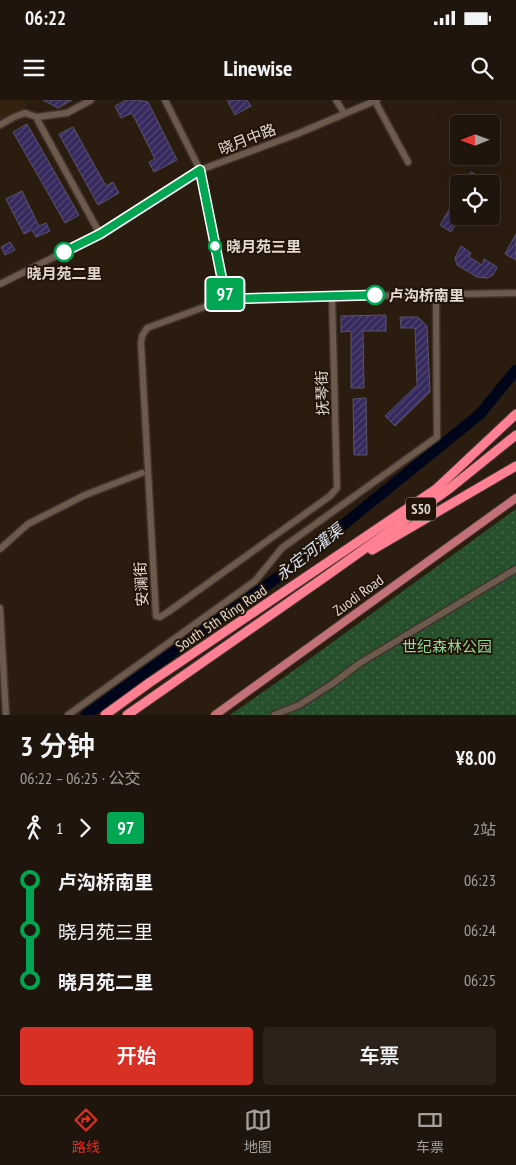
<!DOCTYPE html>
<html lang="zh">
<meta charset="utf-8">
<style>
body{margin:0;font-family:"PT Sans Narrow","Noto Sans SC",sans-serif;background:#2d221a;color:#f1f3f6;height:100vh;display:flex;flex-direction:column;font-size:19px;white-space:nowrap}
*{box-sizing:border-box;margin:0}
p{font-size:16px;color:#a29f9d}
.icon{flex:none;width:28px;height:28px;fill:none;stroke:currentColor;stroke-width:2;stroke-linecap:round;stroke-linejoin:round}
.map{position:relative;height:615px;overflow:hidden}
.sheet{display:flex;flex-direction:column;background:#20150c;flex:1}
.sheet>*{flex:none}
.badge{padding:0 10px;border-radius:4px;font-size:18px;line-height:32px}
.needle{width:32px;rotate:269deg}
.buttons{position:absolute;left:450px;top:15px;display:grid;gap:10px}
.buttons a{display:grid;place-items:center;width:50px;height:50px;border-radius:5px;background:#20150c;box-shadow:0 5px 20px #0002,0 0 0 1px #3d342d;font-size:25px}
.map>.badge{position:absolute;translate:-50% -50%;box-shadow:0 0 0 2px #fff}
.legs{display:flex;align-items:center;gap:8px;height:55px;padding:0 20px;font-size:16px}
.legs p{margin-inline-start:auto}
.summary{display:flex;align-items:center;justify-content:space-between;height:85px;padding:0 20px}
h1{font-size:28px;font-weight:600;line-height:38px}
.cta{display:flex;gap:10px;margin-top:auto;padding:10px 20px}
.cta a{flex:1;height:58px;border-radius:5px;background:#d93025;color:#fff;font-size:20px;font-weight:600;line-height:58px;text-align:center}
.cta a+a{background:#2d221a;color:#f1f3f6}
ul{padding:0 20px;list-style:none}
li{display:flex;align-items:center;gap:18px;height:50px;font-size:19px}
li i{display:grid;place-items:center;width:8px;height:100%;margin:0 6px;background:currentColor}
li i::after{content:'';width:12px;height:12px;margin:-6px;border:4px solid;border-radius:50%;background:#20150c}
li p{margin-inline-start:auto}
li:first-child i{background:linear-gradient(#0000 50%,currentColor 0)}
li:last-child i{background:linear-gradient(currentColor 50%,#0000 0)}
.status{display:flex;justify-content:space-between;align-items:center;height:35px;padding:0 25px;background:#20150c;direction:ltr}
.status svg{height:14px;fill:currentColor}
header{display:flex;justify-content:space-between;align-items:center;height:65px;padding:0 20px;background:#20150c;font-size:22px;font-weight:600}
.dock{display:flex;justify-content:space-around;align-items:center;height:70px;border-top:1px solid #3d342d;background:#20150c;font-size:14px;color:#a29f9d}
.dock a{display:grid;justify-items:center;gap:2px}
.dock .selected{color:#d93025}
.map>svg:first-child{display:block}
</style>
<div class="status"><b>06:22</b><svg viewBox="0 0 49 12"><path d="M0 12V9h3v3zM5 12V6h3v6zM10 12V3h3v9zM15 12V0h3v12zM26 1h20v11H26zM47 4h2v5h-2z"/></svg></div>
<header><svg class="icon" aria-label="menu" viewBox="0 0 24 24"><path d="M4 6h16M4 12h16M4 18h16"/></svg>Linewise<svg class="icon" aria-label="search" viewBox="0 0 24 24"><circle cx="10" cy="10" r="6"/><path d="M15 15l6 6"/></svg></header>
<div class="map">
<svg width="516" height="615" viewBox="0 0 516 615">
<defs>
<pattern id="park-dots" width="8" height="8" patternUnits="userSpaceOnUse" patternTransform="scale(1.25)"><rect width="8" height="8" fill="#264f2b"/><path d="M2 2h.1M6 6h.1" fill="none" stroke="#456849" stroke-width="1.8" stroke-linecap="round"/></pattern>
<pattern id="building-hatch" width="6" height="6" patternUnits="userSpaceOnUse" patternTransform="scale(1.25)"><rect width="6" height="6" fill="#36295d"/><path d="M-1 1l2-2M0 6l6-6M5 7l2-2" fill="none" stroke="#534773"/></pattern>
</defs>
<rect width="100%" height="100%" fill="#2b1c10"/>
<polygon fill="#352110" points="0,0 24,0 27,6 0,22"/>
<polygon fill="url(#park-dots)" points="516,409 516,615 230,615 297,568"/>
<g fill="none" stroke-linecap="round" stroke-linejoin="round">
<polyline stroke="#00061a" stroke-width="11" points="86,615 285,472 480,314 516,270"/>
</g>
<g fill="url(#building-hatch)" stroke="#585569">
<polygon points="43,0 72,0 58,8"/>
<polygon points="127,0 138,0 148,2 177,60 154,72 149,62 155,59 132,13 121,18 115,6"/>
<polygon points="227,0 247,0 251,6 235,15"/>
<polygon points="27,24 79,115 65,123 13,32"/>
<polygon points="73,27 106,86 113,82 119,93 98,105 59,34"/>
<polygon points="471,72 482,78 479,84 464,84"/>
<polygon points="22,91 39,126 46,123 50,131 36,137 32,130 24,134 6,99"/>
<polygon points="459,93 459,119 451,132 440,125"/>
<polygon points="516,134 516,160 505,154"/>
<polygon points="10,142 15,150 5,155 1,147"/>
<polygon points="461,146 471,153 469,157 482,165 484,159 497,167 493,175 487,178 477,177 457,165 455,158"/>
<polygon points="386,215 386,231 363,231 364,288 351,288 351,231 341,232 341,216"/>
<polygon points="400,217 418,217 427,226 430,292 395,326 385,316 417,285 415,228 401,228"/>
<polygon points="366,298 367,355 354,355 353,299"/>
</g>
<g fill="none" stroke-linecap="round" stroke-linejoin="round">
<defs>
<g id="minor">
<polyline points="165,0 200,70 226,199"/>
<polyline points="336,0 344,13"/>
<polyline points="375,1 408,62"/>
<polyline points="37,17 38,21 100,134"/>
<polyline points="0,25 14,17 25,13 37,17 67,13 91,0"/>
<polyline points="0,184 100,134 200,70 297,34 377,0"/>
<polyline points="332,196 337,388 330,396 168,512 160,517 156,516 141,243 142,236 147,228 226,199 516,193"/>
<polyline points="0,449 28,424 85,395 142,373"/>
<polyline points="0,508 6,615"/>
<polyline points="68,615 255,481 282,448 437,337 436,195"/>
<polyline points="274,615 299,605 332,584 360,563 516,469"/>
</g>
<polyline id="major" points="215,615 516,398"/>
<g id="highway">
<polyline points="372,450 516,366"/>
<polyline points="105,615 149,583 436,389 516,314"/>
<polyline points="127,615 322,479 449,389 516,335"/>
</g>
</defs>
<use href="#minor" stroke="#41342e" stroke-width="9"/>
<use href="#major" stroke="#41342e" stroke-width="10"/>
<use href="#highway" stroke="#41342e" stroke-width="11"/>
<use href="#minor" stroke="#6c5a4c" stroke-width="6"/>
<use href="#major" stroke="#c47177" stroke-width="8"/>
<use href="#highway" stroke="#ff8093" stroke-width="9"/>
</g>
<g fill="none" stroke-linecap="round" stroke-linejoin="round">
<defs>
<polyline id="line-1" points="64,152 100,134 200,70 226,199 375,195"/>
</defs>
<use href="#line-1" stroke="#fff" stroke-width="11"/>
<use href="#line-1" stroke="#00a651" stroke-width="8"/>
</g>
<g fill="#fff" stroke="#00a651" stroke-width="2.5">
<circle cx="215" cy="146" r="6"/>
<circle cx="64" cy="152" r="9"/>
<circle cx="375" cy="195" r="9"/>
</g>
<g text-anchor="middle" dominant-baseline="central" stroke-width="4" stroke-linejoin="round" paint-order="stroke">
<rect fill="#211307" stroke="#a99d94" stroke-width="1" x="406" y="397.5" width="30" height="23" rx="4"/>
<g font-size="14" font-weight="bold" fill="#e3d8d0">
<text x="421" y="409">S50</text>
</g>
<g font-size="15" fill="#e3d8d0" stroke="#211307">
<text transform="translate(247 39) rotate(-21)">晓月中路</text>
<text transform="translate(322 293) rotate(-92)">抚琴街</text>
<text transform="translate(141 484) rotate(-93)">安澜街</text>
<text transform="translate(358 495) rotate(-36)">Zuodi Road</text>
<text transform="translate(221 518) rotate(-34)">South 5th Ring Road</text>
</g>
<g font-size="15" font-weight="bold" fill="#e3d8d0" stroke="#211307" text-anchor="start">
<text x="226" y="146">晓月苑三里</text>
<text x="64" y="173" text-anchor="middle">晓月苑二里</text>
<text x="389" y="195">卢沟桥南里</text>
</g>
<g font-size="15" fill="#8ed996" stroke="#211307">
<text x="447" y="546">世纪森林公园</text>
</g>
<g font-size="16" font-style="italic" fill="#d7e5f3" stroke="#211307">
<text transform="translate(309 452) rotate(-38)">永定河灌渠</text>
</g>
</g>
</svg>
<div class="buttons">
<a><svg class="needle" viewBox="-14 -14 28 28"><path d="M0-13l5 13h-10z" fill="#e53935"/><path d="M0 13l5-13h-10z" fill="#a29f9d"/></svg></a>
<a><svg class="icon" aria-label="locate" viewBox="0 0 24 24"><circle cx="12" cy="12" r="6"/><path d="M12 2v4M12 18v4M2 12h4M18 12h4"/></svg></a>
</div>
<b class="badge" style="left:225px;top:194px;background:#00a651;color:#fff">97</b>
</div>
<section class="sheet">
<div class="summary"><div><h1>3 分钟</h1><p>06:22 – 06:25 · 公交</p></div><b>¥8.00</b></div>
<div class="legs"><svg class="icon" aria-label="walk" viewBox="0 0 24 24"><circle cx="13" cy="4" r="2"/><path d="M13 8l-2 6 4 7M11 14l-3 7M7 12l3-4h3l4 4"/></svg>1<svg class="icon" aria-label="forward" viewBox="0 0 24 24"><path d="M9 5l7 7-7 7"/></svg><b class="badge" style="background:#00a651;color:#fff">97</b><p>2站</p></div>
<ul>
<li><i style="color:#00a651"></i><b>卢沟桥南里</b><p>06:23</p></li>
<li><i style="color:#00a651"></i><span>晓月苑三里</span><p>06:24</p></li>
<li><i style="color:#00a651"></i><b>晓月苑二里</b><p>06:25</p></li>
</ul>
<div class="cta"><a>开始</a><a>车票</a></div>
</section>
<nav class="dock">
<a class="selected"><svg class="icon" aria-label="directions" viewBox="0 0 24 24"><path d="M12 3l9 9-9 9-9-9zM9 14v-3h6M13 9l2 2-2 2"/></svg>路线</a>
<a><svg class="icon" aria-label="map" viewBox="0 0 24 24"><path d="M3 6l6-2 6 2 6-2v14l-6 2-6-2-6 2zM9 4v14M15 6v14"/></svg>地图</a>
<a><svg class="icon" aria-label="tickets" viewBox="0 0 24 24"><path d="M3 7h18v10H3zM15 7v10"/></svg>车票</a>
</nav>
